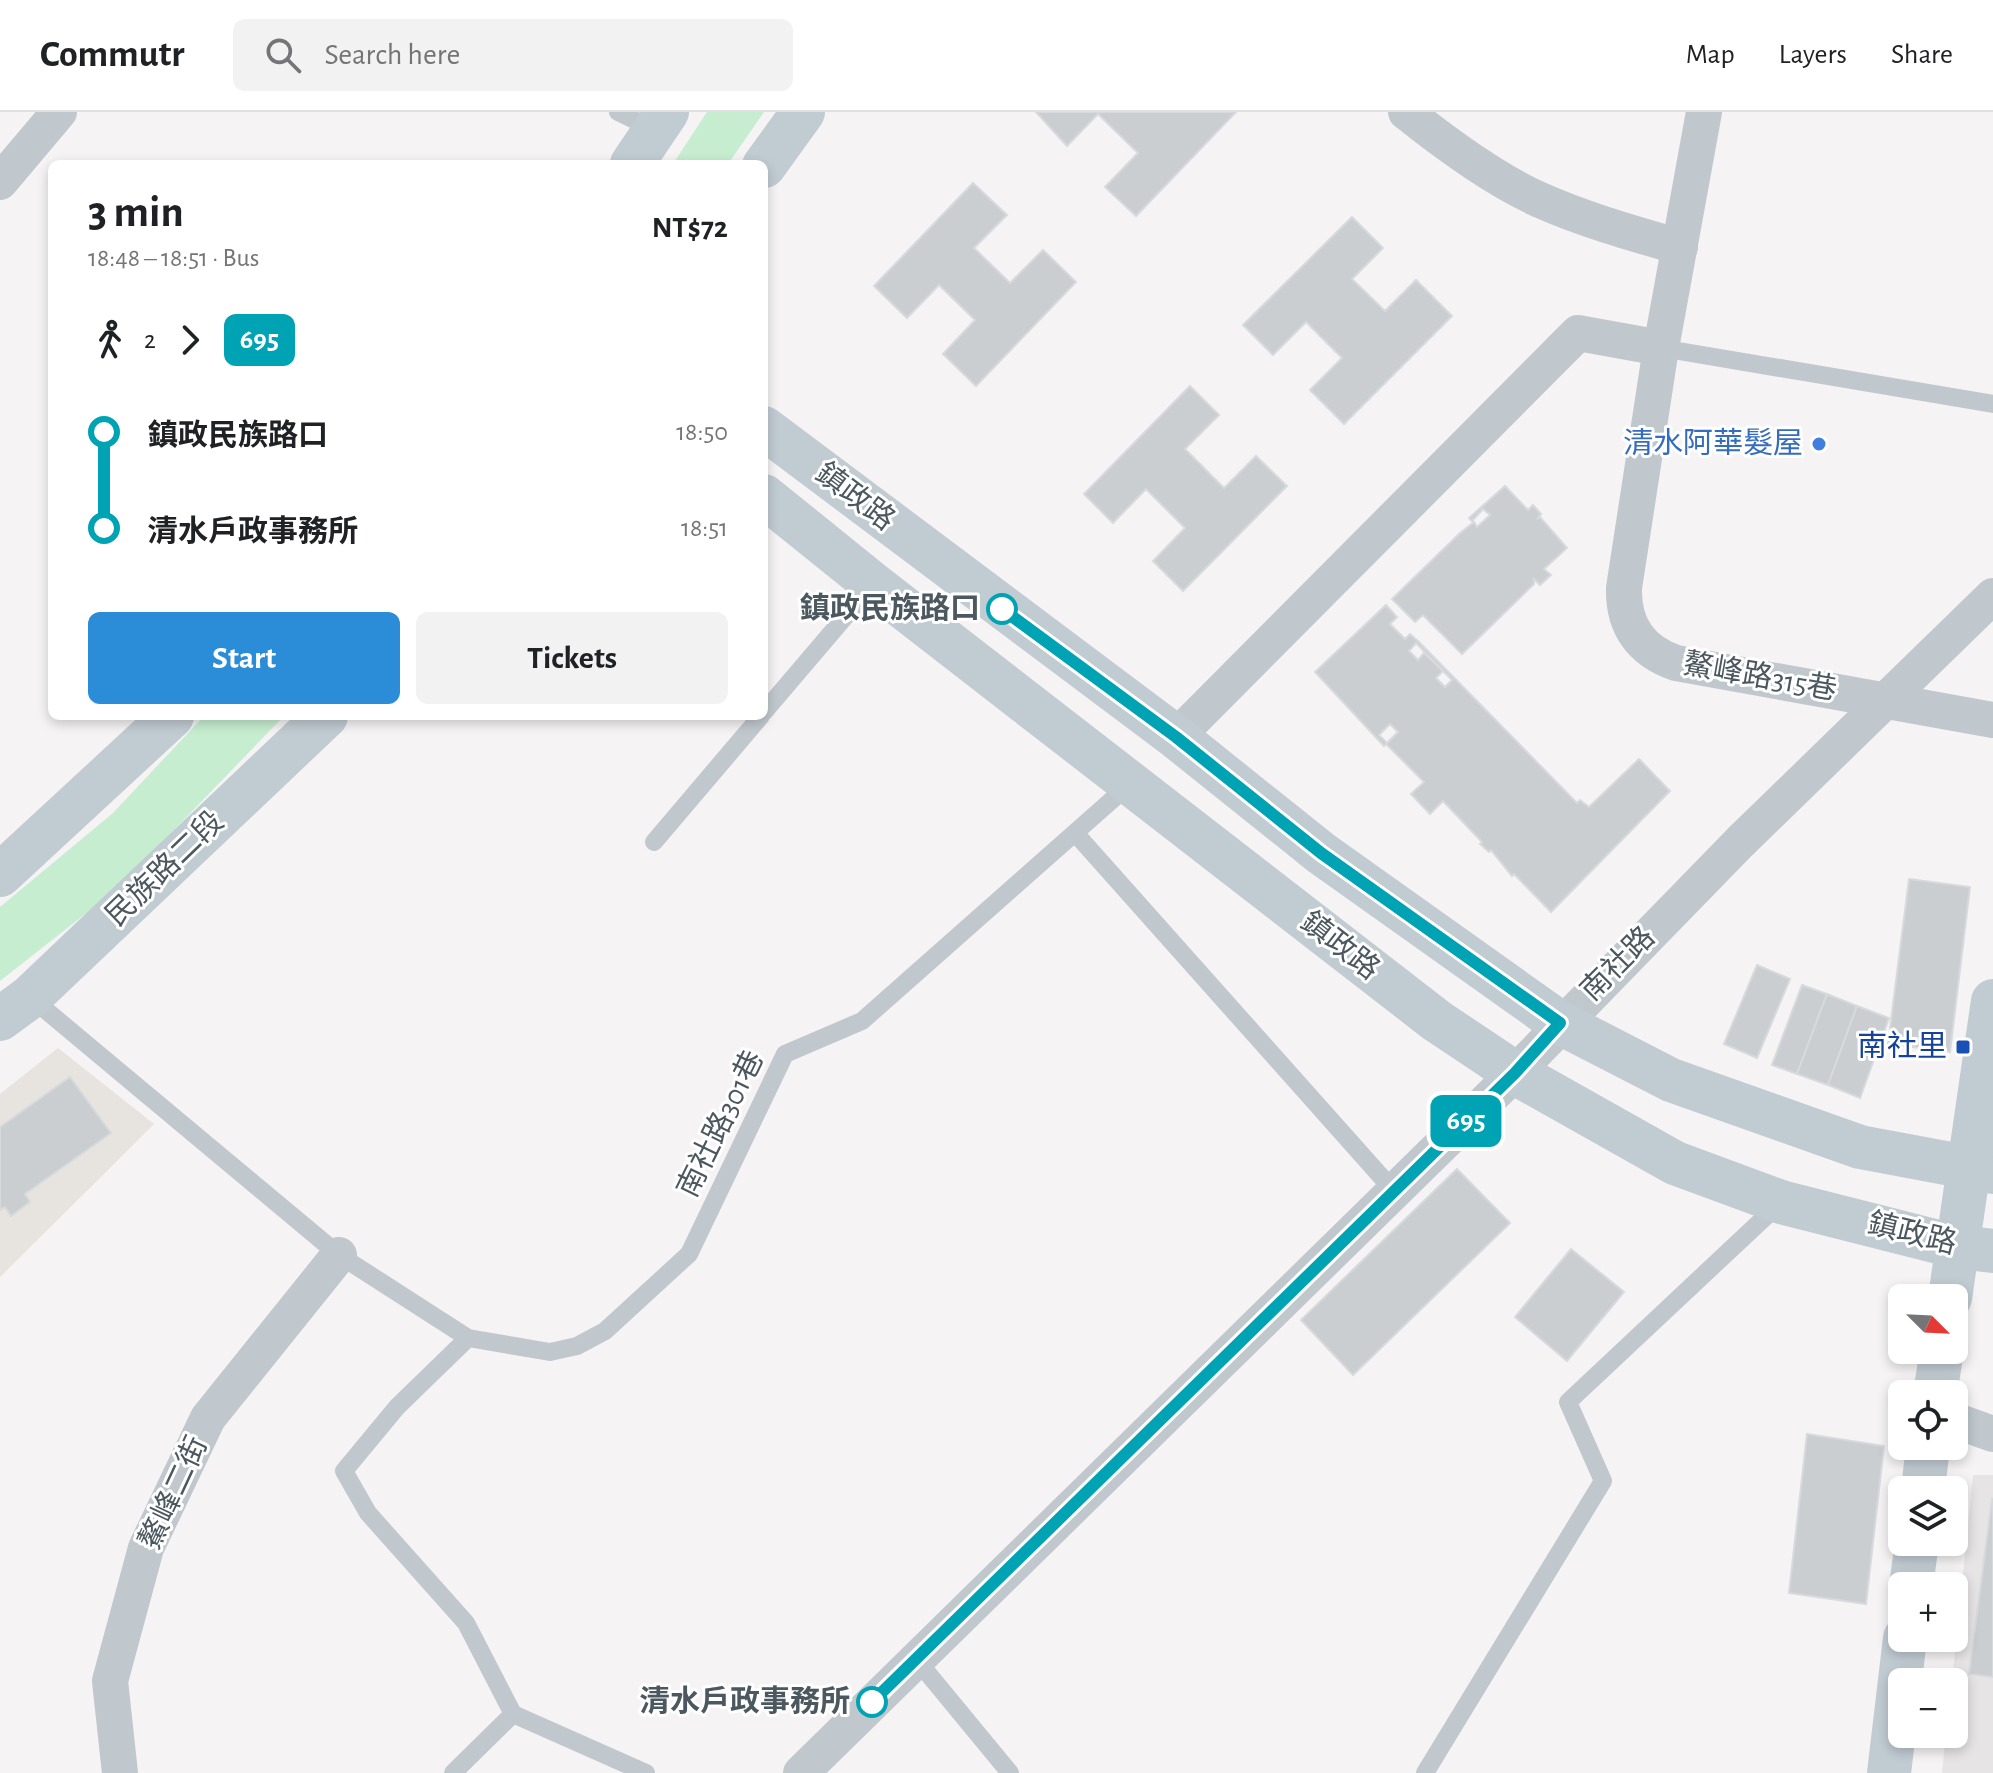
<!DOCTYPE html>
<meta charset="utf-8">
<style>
body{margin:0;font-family:"Alegreya Sans","Noto Sans TC",sans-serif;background:#f2f2f2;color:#202124;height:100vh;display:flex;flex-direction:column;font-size:30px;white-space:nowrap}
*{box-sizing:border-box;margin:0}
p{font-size:26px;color:#757577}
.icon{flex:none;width:44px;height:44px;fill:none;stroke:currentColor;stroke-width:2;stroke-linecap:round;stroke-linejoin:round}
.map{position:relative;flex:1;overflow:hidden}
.drawer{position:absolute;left:48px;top:48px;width:720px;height:560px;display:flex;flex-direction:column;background:#fff;border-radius:12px;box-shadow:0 4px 12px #0003}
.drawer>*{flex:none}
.badge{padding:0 16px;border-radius:12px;font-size:28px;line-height:52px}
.needle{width:52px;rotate:114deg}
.tools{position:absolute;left:1888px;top:1172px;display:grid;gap:16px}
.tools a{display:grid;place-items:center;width:80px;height:80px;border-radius:12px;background:#fff;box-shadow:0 4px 12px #0003;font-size:40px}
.map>.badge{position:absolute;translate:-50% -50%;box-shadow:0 0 0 4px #fff}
.legs{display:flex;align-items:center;gap:12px;height:88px;padding:0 40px;font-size:26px}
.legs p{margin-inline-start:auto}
.headline{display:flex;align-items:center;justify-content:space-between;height:136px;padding:0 40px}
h1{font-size:44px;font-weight:700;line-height:60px}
.button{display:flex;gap:16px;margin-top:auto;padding:16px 40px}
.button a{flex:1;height:92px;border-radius:12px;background:#2b8cd7;color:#fff;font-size:32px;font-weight:700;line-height:92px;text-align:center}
.button a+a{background:#f2f2f2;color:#202124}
ul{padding:0 40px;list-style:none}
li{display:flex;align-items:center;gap:28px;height:96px;font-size:30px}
li i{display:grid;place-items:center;width:12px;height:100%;margin:0 10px;background:currentColor}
li i::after{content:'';width:20px;height:20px;margin:-10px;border:6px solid;border-radius:50%;background:#fff}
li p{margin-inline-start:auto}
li:first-child i{background:linear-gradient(#0000 50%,currentColor 0)}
li:last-child i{background:linear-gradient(currentColor 50%,#0000 0)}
header{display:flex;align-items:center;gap:48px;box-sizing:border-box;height:112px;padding:0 40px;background:#fff;border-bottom:2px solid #e0e0e0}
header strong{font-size:38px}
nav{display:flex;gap:44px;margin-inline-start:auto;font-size:28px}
.search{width:560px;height:72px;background:#f2f2f2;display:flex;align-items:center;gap:20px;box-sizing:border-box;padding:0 28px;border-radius:12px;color:#757577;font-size:30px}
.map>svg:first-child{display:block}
</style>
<header>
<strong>Commutr</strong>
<div class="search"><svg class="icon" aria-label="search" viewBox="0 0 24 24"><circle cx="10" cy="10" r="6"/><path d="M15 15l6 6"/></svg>Search here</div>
<nav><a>Map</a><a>Layers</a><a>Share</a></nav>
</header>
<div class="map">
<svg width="1993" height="1661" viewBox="0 0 1993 1661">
<rect width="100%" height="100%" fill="#f5f3f3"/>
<polygon fill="#e7e4df" points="58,936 154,1012 0,1165 0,982"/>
<polygon fill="#e6e4e4" points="1973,1363 1993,1363 1993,1661 1942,1661 1946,1622 1954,1622 1952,1570"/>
<g fill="#c7edd1">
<polygon points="707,0 764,0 728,52 673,52"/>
<polygon points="204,604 284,604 117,777 0,869 0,795 113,701"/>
</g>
<g fill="#caced1" stroke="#d7dadd" stroke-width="2" fill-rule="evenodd">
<polygon points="1036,0 1236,0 1136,104 1105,75 1138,41 1098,2 1067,34"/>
<polygon points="973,71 1007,103 974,136 1010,171 1043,138 1076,170 976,274 943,242 975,208 939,173 907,206 874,174"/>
<polygon points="1352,105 1383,136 1352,167 1385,199 1416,168 1452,204 1344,312 1310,278 1342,246 1306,210 1273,243 1243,213"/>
<polygon points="1190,274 1219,303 1185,337 1224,376 1256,344 1287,374 1183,479 1153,449 1185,416 1146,377 1113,411 1084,382"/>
<polygon points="1505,374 1528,398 1533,393 1541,402 1537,407 1540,405 1567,436 1544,457 1551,463 1540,473 1534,467 1534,472 1462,542 1423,503 1415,510 1392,487 1460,421 1474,410 1477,415 1490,403 1483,397 1472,409 1469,406"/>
<path d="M1386 493 1397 505 1390 512 1405 527 1410 522 1418 529 1577 691 1580 688 1589 695 1639 647 1670 679 1551 800 1514 762 1512 764 1491 738 1489 740 1480 732 1482 730 1443 689 1430 702 1411 682 1424 670 1386 632 1384 634 1315 560ZM1416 531 1452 568 1445 575 1436 566 1443 559 1424 541 1418 548 1409 539ZM1390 612 1398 620 1387 631 1379 623Z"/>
<polygon points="1909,767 1970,775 1950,940 1888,932"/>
<polygon points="1757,853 1790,867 1757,946 1724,932"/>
<polygon points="1802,873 1827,882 1797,962 1772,953"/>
<polygon points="1827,882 1857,894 1828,973 1797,962"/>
<polygon points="1857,894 1889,906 1860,986 1828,973"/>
<polygon points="70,965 111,1021 25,1082 30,1090 11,1104 5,1095 0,1098 0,1015"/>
<polygon points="1457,1057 1510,1111 1353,1263 1301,1208"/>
<polygon points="1571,1137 1624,1180 1567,1249 1515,1205"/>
<polygon points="1807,1322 1884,1334 1866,1492 1789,1481"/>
<polygon points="1992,1387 1993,1387 1993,1565 1969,1562"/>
</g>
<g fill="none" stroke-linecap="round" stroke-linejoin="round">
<g stroke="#c0c8ce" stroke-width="18">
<polyline points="618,0 655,18"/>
<polyline points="1661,236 1993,292"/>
<polyline points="764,600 873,472"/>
<polyline points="1076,722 1394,1079"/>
<polyline points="654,730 761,604"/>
<polyline points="30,885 339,1143 468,1226 550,1240 577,1234 605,1219 689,1142 785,942 862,909 1130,672"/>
<polyline points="468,1226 397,1295 344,1359 368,1401 466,1511 513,1602 646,1661"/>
<polyline points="916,1547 1010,1661"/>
<polyline points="453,1661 513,1602"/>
<polyline points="1425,1661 1603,1369 1568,1290 1779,1092"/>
</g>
<g stroke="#c0c8ce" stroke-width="36">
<path d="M1406 0C1446 32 1493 67 1540 88 1585 108 1632 121 1680 135"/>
<path d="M1704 0 1661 236 1624 476C1623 514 1641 539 1676 551L1993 608"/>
<polyline points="0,70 59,0"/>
<polyline points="1176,625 1578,221 1661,236"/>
<polyline points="1954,1308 1993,1322"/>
<polyline points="120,1661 110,1569 146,1436 208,1306 339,1143"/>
<polyline points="801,1661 1515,961 1740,730 1993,484"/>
</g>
<g stroke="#c1cbd2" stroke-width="44">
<polyline points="632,52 667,0"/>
<polyline points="764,54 803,0"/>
<polyline points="764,316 1176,625 1321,741 1560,911 1671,968 1860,1035 1993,1060"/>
<polyline points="764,384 873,472 1437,909 1515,961 1675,1051 1781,1090 1958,1135 1993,1139"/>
<polyline points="0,763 172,604"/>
<polyline points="0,907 30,885 326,604"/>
<polyline points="1950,1186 1993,889"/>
<polyline points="1935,1282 1942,1238"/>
<polyline points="1923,1378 1928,1334"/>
<polyline points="1911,1474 1917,1430"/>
<polyline points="1889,1661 1905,1526"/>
</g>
</g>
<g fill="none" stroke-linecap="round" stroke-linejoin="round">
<defs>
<polyline id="line-1" points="872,1590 1515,961 1560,911 1321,741 1176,625 1002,497"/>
</defs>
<use href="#line-1" stroke="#fff" stroke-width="18"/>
<use href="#line-1" stroke="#00a3b4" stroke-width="12"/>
</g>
<circle fill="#3f7fe0" stroke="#fff" stroke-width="3" cx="1819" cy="332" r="8"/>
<g fill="#fff" stroke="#00a3b4" stroke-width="4">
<circle cx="1002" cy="497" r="14"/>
<circle cx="872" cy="1590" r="14"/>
</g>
<rect fill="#1a4fb4" stroke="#fff" stroke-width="3" x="1955" y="927" width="16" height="16" rx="4"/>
<g text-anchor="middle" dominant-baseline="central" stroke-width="6" stroke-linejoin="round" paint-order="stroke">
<g font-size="30" fill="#366cbe" stroke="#fff" text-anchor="end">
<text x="1803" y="332">清水阿華髮屋</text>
</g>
<g font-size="30" fill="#4c585f" stroke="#fff">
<text transform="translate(855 385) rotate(37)">鎮政路</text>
<text transform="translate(1760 565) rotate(10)">鰲峰路315巷</text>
<text transform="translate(165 757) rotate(-44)">民族路二段</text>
<text transform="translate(1340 834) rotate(38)">鎮政路</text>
<text transform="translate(1618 852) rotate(-45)">南社路</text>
<text transform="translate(721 1012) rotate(-64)">南社路301巷</text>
<text transform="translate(1912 1122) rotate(14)">鎮政路</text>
<text transform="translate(174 1381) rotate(-65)">鰲峰二街</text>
</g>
<g font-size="30" font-weight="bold" fill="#4c585f" stroke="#fff" text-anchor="end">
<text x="980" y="497">鎮政民族路口</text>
<text x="850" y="1590">清水戶政事務所</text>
</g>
<g font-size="30" fill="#164399" stroke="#fff" text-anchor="end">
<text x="1947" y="935">南社里</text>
</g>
</g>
</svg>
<div class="tools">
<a><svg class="needle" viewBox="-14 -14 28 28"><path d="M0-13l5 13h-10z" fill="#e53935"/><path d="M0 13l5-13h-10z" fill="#757577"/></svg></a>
<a><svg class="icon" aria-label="locate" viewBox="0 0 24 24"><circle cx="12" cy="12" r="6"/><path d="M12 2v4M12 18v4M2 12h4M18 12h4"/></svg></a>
<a><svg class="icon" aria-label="layers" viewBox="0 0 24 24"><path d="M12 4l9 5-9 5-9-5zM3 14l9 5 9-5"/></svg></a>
<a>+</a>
<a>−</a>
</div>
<b class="badge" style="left:1466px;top:1009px;background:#00a3b4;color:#fff">695</b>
<section class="drawer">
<div class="headline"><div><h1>3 min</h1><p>18:48 – 18:51 · Bus</p></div><b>NT$72</b></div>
<div class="legs"><svg class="icon" aria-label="walk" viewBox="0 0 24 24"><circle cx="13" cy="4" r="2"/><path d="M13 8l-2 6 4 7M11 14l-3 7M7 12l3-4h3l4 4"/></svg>2<svg class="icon" aria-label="forward" viewBox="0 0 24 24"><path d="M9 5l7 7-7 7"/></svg><b class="badge" style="background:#00a3b4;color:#fff">695</b></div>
<ul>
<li><i style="color:#00a3b4"></i><b>鎮政民族路口</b><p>18:50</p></li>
<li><i style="color:#00a3b4"></i><b>清水戶政事務所</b><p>18:51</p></li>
</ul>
<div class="button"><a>Start</a><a>Tickets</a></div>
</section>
</div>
